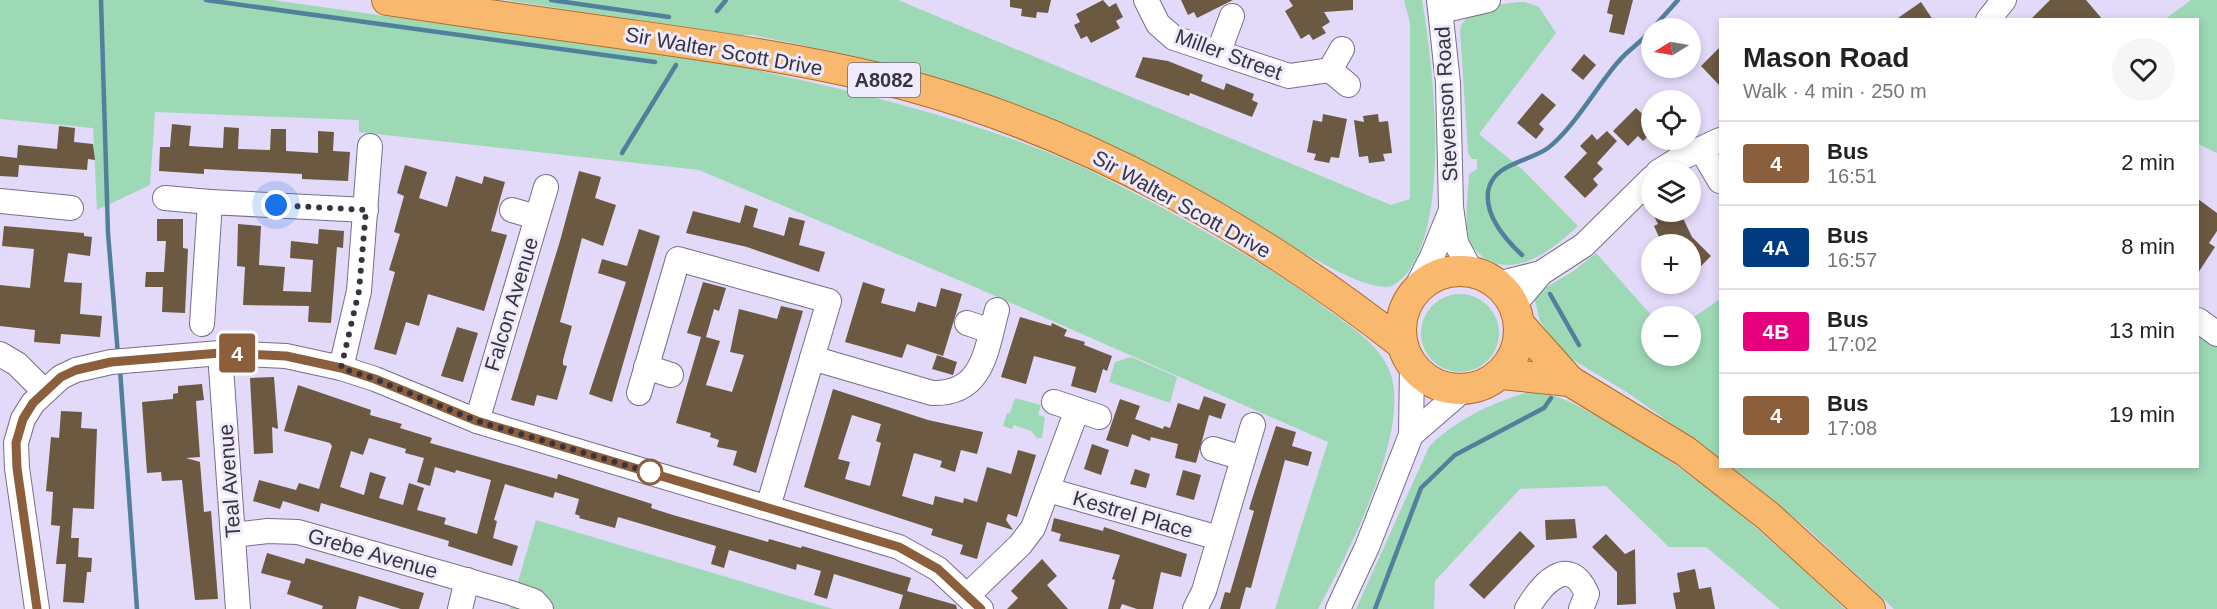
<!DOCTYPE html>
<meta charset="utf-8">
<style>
body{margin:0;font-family:Arial,sans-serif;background:#f6f6f6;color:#222;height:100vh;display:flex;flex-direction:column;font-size:22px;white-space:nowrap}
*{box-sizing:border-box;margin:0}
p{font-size:20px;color:#767676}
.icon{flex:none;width:33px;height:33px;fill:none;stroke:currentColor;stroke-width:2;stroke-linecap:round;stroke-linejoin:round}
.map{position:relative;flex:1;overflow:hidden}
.details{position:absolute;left:1719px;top:18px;width:480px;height:450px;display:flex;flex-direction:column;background:#fff;border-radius:0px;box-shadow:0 3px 9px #0003}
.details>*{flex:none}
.badge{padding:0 12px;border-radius:4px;font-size:21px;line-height:39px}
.needle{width:39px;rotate:259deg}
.buttons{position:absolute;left:1641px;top:18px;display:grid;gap:12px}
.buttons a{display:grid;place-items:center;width:60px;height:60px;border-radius:50%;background:#fff;box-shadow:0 3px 9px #0003;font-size:30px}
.you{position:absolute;width:30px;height:30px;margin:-15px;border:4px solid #fff;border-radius:50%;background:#1a73e8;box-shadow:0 0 0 9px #1a73e833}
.map>.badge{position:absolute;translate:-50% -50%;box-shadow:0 0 0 3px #fff}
.round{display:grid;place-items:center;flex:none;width:63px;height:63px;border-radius:32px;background:#f6f6f6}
.headline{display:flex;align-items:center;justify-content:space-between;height:102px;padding:0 24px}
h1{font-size:28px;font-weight:700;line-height:45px}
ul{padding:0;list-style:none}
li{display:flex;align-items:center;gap:18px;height:84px;padding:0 24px;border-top:2px solid #e0e0e0}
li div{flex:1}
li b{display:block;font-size:22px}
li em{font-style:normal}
li .badge{min-width:66px;font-weight:700;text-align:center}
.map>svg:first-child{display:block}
</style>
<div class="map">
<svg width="2217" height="609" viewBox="0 0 2217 609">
<rect width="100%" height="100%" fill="#e3daf9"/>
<g fill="#9dd9b5">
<path d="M0 0H272L633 51C678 47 734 65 778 75 870 95 960 118 1047 152 1086 167 1124 188 1161 207 1217 238 1273 269 1324 307 1348 325 1379 343 1390 372 1412 431 1346 557 1318 609H1275L1328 442 968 284 699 170 359 132V120L155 112 150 185 97 210 93 128 0 119Z"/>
<path d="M505 0H898L1391 205 1410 199V23L1404 0H1422C1433 62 1456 249 1392 286 1361 296 1256 222 1224 204 1142 158 1057 117 968 87 897 64 825 50 752 35H737Z"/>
<polygon points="2191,0 2217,0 2217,153 2198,144 2198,20 2165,19"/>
<path d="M1525 2 1539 7 1556 33 1479 134 1523 170 1578 226C1554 248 1517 280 1483 257 1477 252 1471 247 1469 239 1464 219 1468 194 1469 174L1477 169V159H1472L1468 153 1460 30C1463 9 1506 2 1525 2Z"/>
<polygon points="1596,253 1652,316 1652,356 1690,356 1691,319 1720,299 1720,458 1628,393 1565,355 1540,321 1535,301 1537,293 1575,270"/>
<circle cx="1460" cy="333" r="39"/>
<polygon points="2198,332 2217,346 2217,609 1894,609 1809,530 1732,467 2198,466"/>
<polygon points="1131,357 1177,377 1170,403 1109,382 1115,362"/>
<path d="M1534 391C1557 394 1577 405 1597 416 1689 465 1770 537 1845 609H1780L1706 547H1669L1606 486 1520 489 1435 581 1434 609H1356L1429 447C1452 421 1501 398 1534 391Z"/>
<polygon points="1015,398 1041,405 1038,415 1045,417 1042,438 1037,438 1031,431 1014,425 1012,429 1003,426 1007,413 1010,413"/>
<polygon points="536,520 833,609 510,609"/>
</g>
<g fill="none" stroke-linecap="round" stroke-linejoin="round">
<g stroke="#50809b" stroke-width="4.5">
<polyline points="101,0 108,233 118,355"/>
<polyline points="206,0 655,62"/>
<polyline points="551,0 669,17"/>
<polyline points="717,11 726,0"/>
<polyline points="1653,28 1678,0"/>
<polyline points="622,153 676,65"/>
<path d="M1522 255C1506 240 1485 217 1488 192 1492 163 1529 162 1548 148 1573 129 1597 86 1618 62 1628 50 1641 42 1652 30"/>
<polyline points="1550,294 1579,345"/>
<polyline points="120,369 137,609"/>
<polyline points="1375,609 1421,488 1455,455 1544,408 1551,398"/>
</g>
</g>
<g fill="#6c5942" fill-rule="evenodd">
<polygon points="1010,0 1051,0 1048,13 1037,12 1036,18 1021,16 1022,9 1010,7"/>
<polygon points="1103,0 1109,7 1116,3 1123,17 1116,21 1120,28 1091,43 1087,36 1081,39 1074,25 1080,22 1076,14"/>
<polygon points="1181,0 1233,0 1197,18 1194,12 1188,15"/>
<polygon points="1289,0 1353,0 1353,10 1324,12 1330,22 1322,27 1326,33 1313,40 1309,34 1301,39 1285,11 1293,6"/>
<polygon points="1610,0 1633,0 1624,35 1609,32 1613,15 1607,13"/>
<polygon points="2050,0 2086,0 2103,20 2030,20"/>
<polygon points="1921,2 1933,20 1895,20"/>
<polygon points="1720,47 1720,86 1701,66"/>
<polygon points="1584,54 1596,65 1583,80 1571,70"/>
<polygon points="1143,57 1168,61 1203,75 1201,81 1224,90 1226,83 1254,94 1252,100 1258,103 1252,117 1190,93 1189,96 1135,77"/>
<polygon points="1542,93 1556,105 1539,124 1544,129 1536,139 1517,123"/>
<polygon points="1636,108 1652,123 1652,133 1643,141 1638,136 1628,146 1613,131"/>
<polygon points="1323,114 1347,119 1339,158 1331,157 1329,163 1314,160 1316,154 1307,152 1313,120 1322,122"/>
<polygon points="1378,114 1379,122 1388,121 1392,153 1383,154 1385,161 1369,163 1368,156 1359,157 1354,120 1364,122 1363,116"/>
<polygon points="172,124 191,126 189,146 223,148 224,127 239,128 238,149 270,150 271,129 286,129 286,151 318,153 318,131 334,132 333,151 350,152 348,181 302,179 302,174 283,173 204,169 204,174 159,171 160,147 170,147"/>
<polygon points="59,126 75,128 74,142 93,144 95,160 88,159 87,170 19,165 18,177 0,176 0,156 17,158 18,145 57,149"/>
<polygon points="1607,131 1617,141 1597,163 1603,169 1593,179 1598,185 1585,198 1564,177 1587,153 1580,146 1592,134 1597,140"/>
<polygon points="405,165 427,172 419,198 447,207 456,176 482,184 484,176 505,182 491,231 507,235 484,311 428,294 419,326 406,322 396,355 374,349 395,272 389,270 400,234 394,232 404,196 397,193"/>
<polygon points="579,171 601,177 595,198 616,205 603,246 582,238 560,322 572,326 563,360 563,365 567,366 557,400 537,395 534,406 511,400 560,241"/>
<polygon points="2198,199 2217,213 2217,231 2209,243 2215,247 2198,273"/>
<polygon points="745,205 758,209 753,227 784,236 789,217 805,221 799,245 825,252 819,272 747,247 686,233 693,211 740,223"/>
<polygon points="1652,212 1680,212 1692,237 1711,256 1701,266 1690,256 1690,244 1662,244 1654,226 1658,224"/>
<polygon points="157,219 183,219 183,248 188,249 185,313 162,312 163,287 145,287 146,272 164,272 166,241 157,241"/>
<polygon points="238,224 261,226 259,265 285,267 283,291 311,292 313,260 290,258 291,241 318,244 319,229 344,231 343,248 337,247 331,323 308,322 309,306 243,305 245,267 237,266"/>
<polygon points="4,226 84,233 84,236 92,237 90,256 68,253 64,282 82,283 80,314 102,316 100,337 61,334 60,344 34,342 35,330 0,326 0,285 30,288 34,249 2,246"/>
<polygon points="639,229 660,236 612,402 589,394 626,282 598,273 602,259 627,266"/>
<polygon points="703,282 726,288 719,311 714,309 706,337 720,341 706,385 732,392 744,355 730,352 739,309 777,319 781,306 803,311 756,473 733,465 737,451 717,447 719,440 710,437 711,433 676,423 701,337 687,333"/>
<polygon points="863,282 885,289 881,303 915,312 918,302 936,307 941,288 962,294 943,356 907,344 902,358 845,342"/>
<polygon points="1020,317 1051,326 1052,323 1067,330 1064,336 1085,342 1084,345 1112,356 1107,371 1103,369 1096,393 1071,386 1076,367 1034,356 1026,384 1001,377"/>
<polygon points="457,327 478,333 463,382 441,376"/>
<polygon points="937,355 957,362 953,375 932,369"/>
<polygon points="274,377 278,429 272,427 273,453 254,454 250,378"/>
<polygon points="202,384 204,400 196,401 200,457 186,458 200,462 204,512 211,511 218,599 195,600 182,480 162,481 161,472 147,473 142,402 173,399 173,394 178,393 178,386"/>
<path d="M298 385 371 410 370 415 402 424 400 428 432 438 430 443 557 479 558 474 652 504 651 508 673 515 768 542 769 539 801 548 802 546 911 578 907 591 956 605 957 609H899L903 595 834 574 827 599 814 595 821 571 797 564 796 570 729 550 724 568 711 564 716 546 618 517 615 528 579 518 580 516 575 514 579 499 555 492 553 498 505 484 494 520 497 521 493 538 518 546 512 566 448 546 449 541 321 503 319 512 283 501 280 509 253 501 259 480 296 490 299 483 319 489 332 446 330 443 284 431ZM369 438 406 449 405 453 424 458 417 482 430 486 435 467 455 473 456 470 491 480 477 534 444 524 446 518 417 510 424 488 409 483 403 505 379 498 386 477 370 472 364 495 340 487 351 451 363 455Z"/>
<path d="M833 389 928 420 983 432 977 454 961 450 955 472 940 467 942 461 914 453 902 496 933 505 935 496 963 503 964 498 977 502 987 467 1011 474 1018 450 1036 455 1017 517 1008 514 1006 520 1013 530 987 522 977 559 960 554 963 545 931 535 933 529 804 487ZM852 415 881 424 876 441 881 443 870 486 845 479 850 462 838 459Z"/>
<polygon points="1204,396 1226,404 1221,419 1209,415 1196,463 1175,458 1178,444 1151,437 1150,441 1132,434 1128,447 1106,440 1120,399 1140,406 1135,419 1163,429 1164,426 1170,428 1178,403 1199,410"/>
<polygon points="61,411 82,412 81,428 97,429 94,509 73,508 71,538 79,538 78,557 92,558 91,572 87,572 84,603 63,602 66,564 56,564 60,526 51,525 53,492 46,491 51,437 59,438"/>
<polygon points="1276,426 1296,432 1292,446 1312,452 1308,466 1285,460 1251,588 1246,587 1240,609 1220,609 1225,592 1230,593 1254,511 1249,509 1252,499"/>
<polygon points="1092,444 1109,450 1101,475 1084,469"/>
<polygon points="1135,469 1150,474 1146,488 1130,484"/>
<polygon points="1183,470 1201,475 1194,500 1176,495"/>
<polygon points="1054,518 1103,531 1104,527 1187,554 1181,577 1161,572 1153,609 1137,609 1122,604 1120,609 1108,609 1115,580 1112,579 1120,555 1059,541 1061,534 1051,531"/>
<polygon points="1575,519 1577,538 1546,540 1545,520"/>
<polygon points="1520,531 1535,546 1484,599 1469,585"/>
<polygon points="1606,534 1625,554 1635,549 1636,604 1617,605 1617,572 1592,547"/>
<polygon points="267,553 304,564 306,558 424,593 419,609 401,609 359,596 356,609 322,609 323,606 287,594 291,581 261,573"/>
<polygon points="1042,559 1057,576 1047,585 1068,609 1007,609 1018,598 1011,591"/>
<polygon points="1695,569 1699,589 1711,587 1715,609 1676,609 1673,593 1680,592 1677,573"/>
</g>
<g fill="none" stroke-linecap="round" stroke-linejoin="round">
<defs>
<g id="minor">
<polyline points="1146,0 1158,24 1174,38 1289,76 1330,70"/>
<polyline points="1439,0 1448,83 1451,207 1456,243 1472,273"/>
<polyline points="1441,11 1488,0"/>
<polyline points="1988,20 2004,0"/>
<polyline points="1342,49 1330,70 1348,85"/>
<polyline points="1219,51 1232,16"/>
<polyline points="1701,149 1720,181"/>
<polyline points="1658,172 1679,159 1720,140"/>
<polyline points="165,198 210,202"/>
<polyline points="0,201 71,208"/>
<polyline points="512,210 536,217"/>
<polyline points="1497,284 1541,273"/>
<polyline points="1413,294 1432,257 1451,210"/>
<polyline points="1514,305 1541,273 1584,245 1652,178"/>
<polyline points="2198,320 2217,334"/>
<polyline points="967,323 991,331"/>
<polyline points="202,324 210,202 366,210"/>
<polyline points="220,353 238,609"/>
<polyline points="0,354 17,364 44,391"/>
<path d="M812 358 932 393C984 395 986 349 997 310"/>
<polyline points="646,367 671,375"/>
<polyline points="341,368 359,291 370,146"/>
<polyline points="639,393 678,259 829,301 768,507"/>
<polyline points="1054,402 1099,417"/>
<polyline points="477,421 546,187"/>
<polyline points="1411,435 1463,390"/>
<polyline points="1213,449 1243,458"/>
<polyline points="1048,490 1219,538"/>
<polyline points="233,535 268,531 298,532 511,593 534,601 541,609"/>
<polyline points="968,595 1020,545 1033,528 1077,410"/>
<polyline points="37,609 17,468 16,443 23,419 33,403 61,377 76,370 111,362 220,353 286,356 341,368 375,379 477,421 899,547 938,569 981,609"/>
<polyline points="460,609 467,580"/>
<polyline points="1195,609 1204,591 1253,425"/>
<polyline points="1338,609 1367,547 1411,435 1412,364"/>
<path d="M1527 609C1541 585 1569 552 1587 594L1581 609"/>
</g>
<g id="major">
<path d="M387 0C468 12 550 24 631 35 723 48 816 61 906 85 1086 134 1257 230 1403 345"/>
<circle cx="1460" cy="330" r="59"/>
<polyline points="1520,325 1570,381 1685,451 1768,516 1870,609"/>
<polyline points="1501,374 1570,381"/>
</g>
</defs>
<use href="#minor" stroke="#766e8a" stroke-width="26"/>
<use href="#major" stroke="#b16b20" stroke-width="32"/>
<use href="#minor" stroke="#fff" stroke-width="24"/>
<use href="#major" stroke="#f8b86e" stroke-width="30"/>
</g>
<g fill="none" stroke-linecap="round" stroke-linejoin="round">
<defs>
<polyline id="line" points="37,609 17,468 16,443 23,419 33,403 61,377 76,370 111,362 220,353 286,356 341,368 375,379 477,421 899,547 938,569 981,609"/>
</defs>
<use href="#line" stroke="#fff" stroke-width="14"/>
<use href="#line" stroke="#8b5e3c" stroke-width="9"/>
<polyline stroke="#373440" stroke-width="6" stroke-dasharray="0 10.8" points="276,205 366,210 359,291 341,368 375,379 477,421 655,474 650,472"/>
</g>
<circle fill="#fff" stroke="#8b5e3c" stroke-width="3" cx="650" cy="472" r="12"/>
<g text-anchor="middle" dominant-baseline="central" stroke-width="6" stroke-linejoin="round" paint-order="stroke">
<rect fill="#efeafc" stroke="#6e6b78" stroke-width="1.5" x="848" y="63" width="72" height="34" rx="4.5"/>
<g font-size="20" font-weight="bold" fill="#373440">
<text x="884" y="80">A8082</text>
</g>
<g font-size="21" fill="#373440" stroke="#efeafc">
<text transform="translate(724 51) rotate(10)">Sir Walter Scott Drive</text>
<text transform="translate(1229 54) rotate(20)">Miller Street</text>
<text transform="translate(1446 104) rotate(-93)">Stevenson Road</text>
<text transform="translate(1182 204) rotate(29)">Sir Walter Scott Drive</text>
<text transform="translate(511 304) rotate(-73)">Falcon Avenue</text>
<text transform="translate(229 481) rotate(-94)">Teal Avenue</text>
<text transform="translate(1133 514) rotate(16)">Kestrel Place</text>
<text transform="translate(373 553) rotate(16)">Grebe Avenue</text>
</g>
</g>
</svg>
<div class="buttons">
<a><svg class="needle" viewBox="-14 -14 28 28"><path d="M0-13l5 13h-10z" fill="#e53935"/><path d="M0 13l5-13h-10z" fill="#767676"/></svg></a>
<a><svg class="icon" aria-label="locate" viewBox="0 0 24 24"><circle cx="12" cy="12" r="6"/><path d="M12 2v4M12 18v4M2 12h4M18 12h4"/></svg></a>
<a><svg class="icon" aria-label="layers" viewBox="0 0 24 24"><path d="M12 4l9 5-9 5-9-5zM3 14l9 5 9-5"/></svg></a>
<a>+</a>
<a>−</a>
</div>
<div class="you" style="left:276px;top:205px"></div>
<b class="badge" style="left:237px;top:353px;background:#8b5e3c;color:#fff">4</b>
<section class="details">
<div class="headline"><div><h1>Mason Road</h1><p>Walk · 4 min · 250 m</p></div><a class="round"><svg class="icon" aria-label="heart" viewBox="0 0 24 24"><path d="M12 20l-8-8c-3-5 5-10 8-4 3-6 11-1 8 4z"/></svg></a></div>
<ul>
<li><span class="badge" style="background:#8b5e3c;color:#fff">4</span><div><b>Bus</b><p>16:51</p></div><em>2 min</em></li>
<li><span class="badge" style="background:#003b80;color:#fff">4A</span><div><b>Bus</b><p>16:57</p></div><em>8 min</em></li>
<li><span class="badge" style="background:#e6007e;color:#fff">4B</span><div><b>Bus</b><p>17:02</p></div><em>13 min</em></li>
<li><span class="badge" style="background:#8b5e3c;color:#fff">4</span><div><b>Bus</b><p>17:08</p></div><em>19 min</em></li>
</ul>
</section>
</div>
